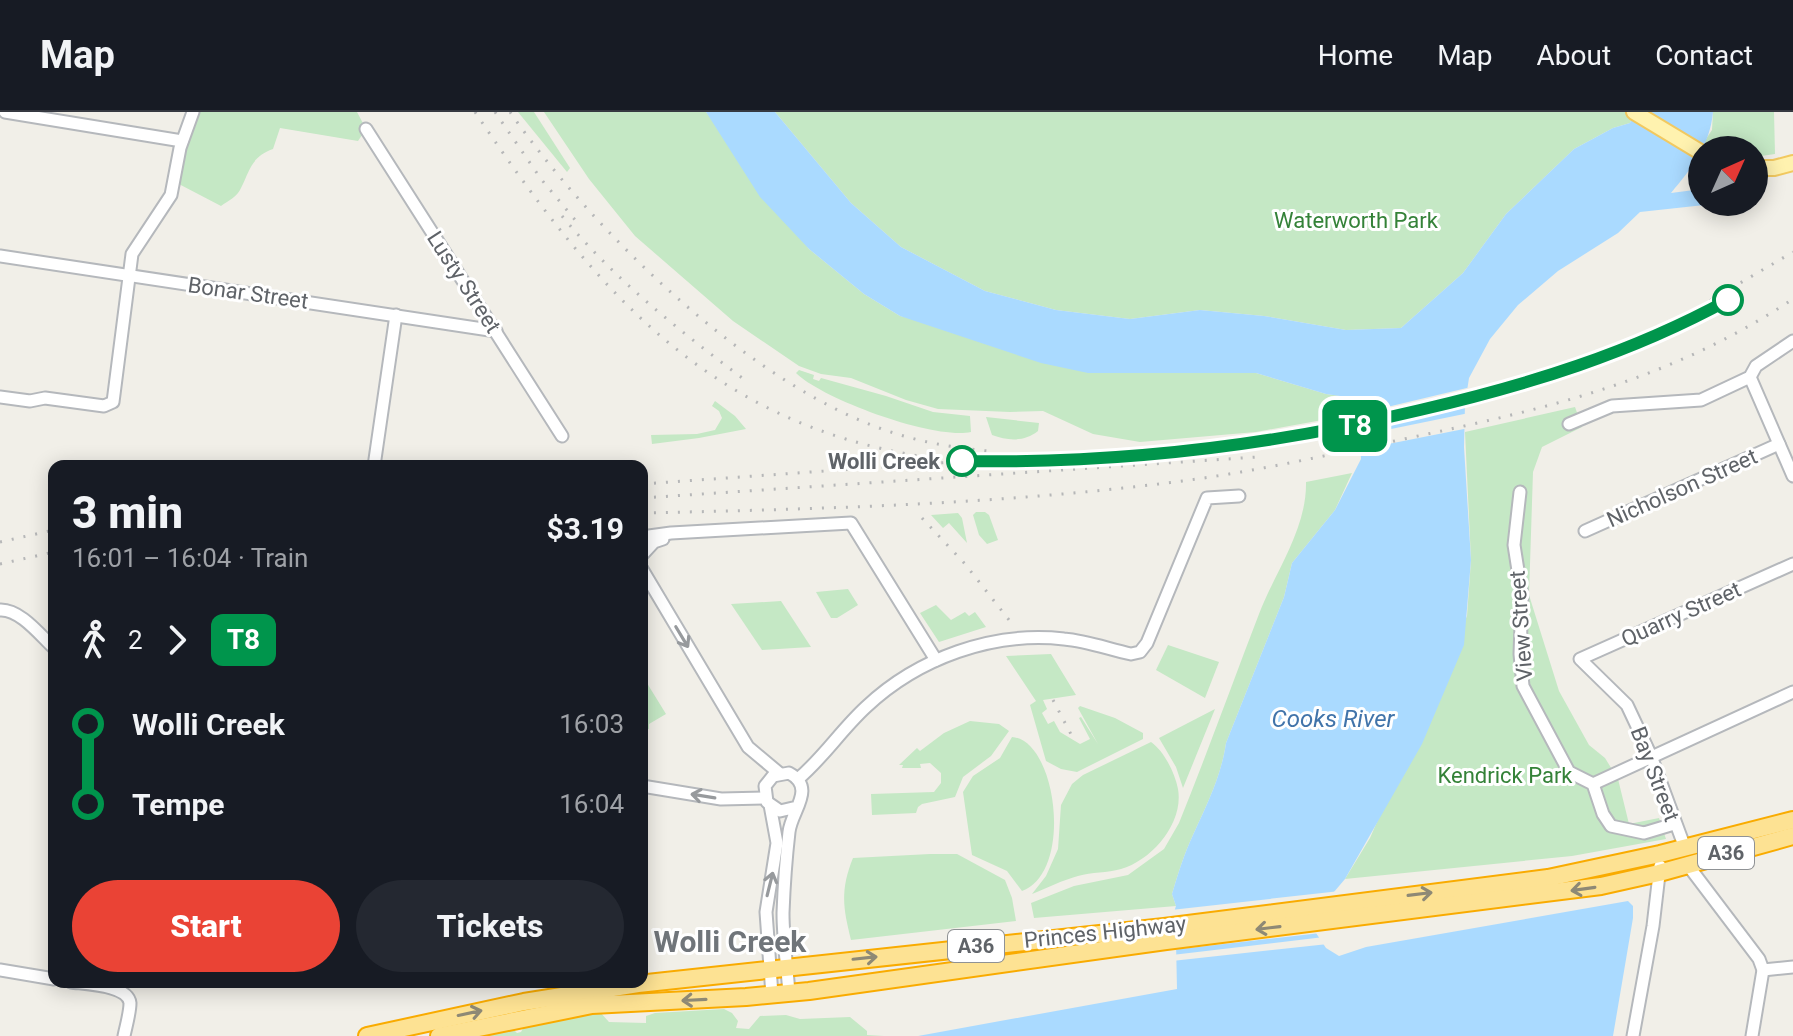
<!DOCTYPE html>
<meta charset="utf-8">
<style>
body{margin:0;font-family:Roboto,sans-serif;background:#242831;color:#f1f3f6;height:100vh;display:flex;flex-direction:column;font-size:30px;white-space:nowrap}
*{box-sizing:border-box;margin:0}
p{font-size:26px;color:#9ea1a6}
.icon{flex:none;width:44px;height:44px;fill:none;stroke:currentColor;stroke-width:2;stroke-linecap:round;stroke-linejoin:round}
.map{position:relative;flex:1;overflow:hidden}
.side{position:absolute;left:48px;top:348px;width:600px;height:528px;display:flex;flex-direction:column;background:#171b24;border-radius:16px;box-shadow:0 4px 20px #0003}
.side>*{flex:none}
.badge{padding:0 16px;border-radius:12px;font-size:28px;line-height:52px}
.needle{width:52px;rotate:45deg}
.controls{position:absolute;left:1688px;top:24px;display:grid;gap:16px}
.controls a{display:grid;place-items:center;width:80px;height:80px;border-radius:50%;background:#171b24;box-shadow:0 4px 20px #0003;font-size:40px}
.map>.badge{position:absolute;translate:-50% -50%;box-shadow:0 0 0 4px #fff}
.legs{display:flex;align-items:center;gap:12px;height:88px;padding:0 24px;font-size:26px}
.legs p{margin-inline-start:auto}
.head{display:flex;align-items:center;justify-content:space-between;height:136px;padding:0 24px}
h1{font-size:44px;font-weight:800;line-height:60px}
.cta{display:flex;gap:16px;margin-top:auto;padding:16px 24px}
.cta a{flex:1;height:92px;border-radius:48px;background:#ea4335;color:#fff;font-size:32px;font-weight:800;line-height:92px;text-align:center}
.cta a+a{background:#242831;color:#f1f3f6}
ul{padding:0 24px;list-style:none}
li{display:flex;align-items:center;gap:28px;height:80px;font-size:30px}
li i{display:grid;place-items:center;width:12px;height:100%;margin:0 10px;background:currentColor}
li i::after{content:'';width:20px;height:20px;margin:-10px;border:6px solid;border-radius:50%;background:#171b24}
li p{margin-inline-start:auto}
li:first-child i{background:linear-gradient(#0000 50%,currentColor 0)}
li:last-child i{background:linear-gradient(currentColor 50%,#0000 0)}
header{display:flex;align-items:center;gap:48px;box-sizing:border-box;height:112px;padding:0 40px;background:#171b24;border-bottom:2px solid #363941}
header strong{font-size:38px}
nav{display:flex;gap:44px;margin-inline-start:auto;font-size:28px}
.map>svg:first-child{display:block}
</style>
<header>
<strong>Map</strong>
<nav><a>Home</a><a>Map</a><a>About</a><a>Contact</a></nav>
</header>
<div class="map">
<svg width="1793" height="924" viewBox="0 0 1793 924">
<rect width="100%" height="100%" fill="#f1efe8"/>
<g fill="#c5e8c5">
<path d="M193 0H357L366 17 358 29 280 16 273 37C251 45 250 58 241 76 238 84 228 89 221 94L175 70Z"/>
<polygon points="518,0 534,0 570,56 567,60"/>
<polygon points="544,0 706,0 809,137 864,182 900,204 1177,260 1256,261 1326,282 1354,286 1363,293 1367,304 1353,306 1351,298 1328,307 1256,320 1140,330 1093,322 1043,299 1010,300 938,297 906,288 851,266 821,262 799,254 733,209 635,124 589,67"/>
<polygon points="775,0 1634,0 1630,11 1613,16 1574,37 1506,102 1463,161 1401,216 1346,218 1264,204 1200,198 1130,207 1056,198 985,179 901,135 851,91"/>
<polygon points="1713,0 1774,0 1775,42 1754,45 1754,38 1714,38 1704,30 1712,18"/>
<path d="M799 258 814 263 813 267 819 269 821 266 886 284 933 300 970 304 971 320C934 328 822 287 796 261Z"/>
<polygon points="715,289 735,304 746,317 699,326 652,332 651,323 697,322 715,318 722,306 719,299 712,294"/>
<polygon points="1575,295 1582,315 1542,335 1533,360 1529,483 1559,579 1589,633 1605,646 1618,667 1629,712 1659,706 1666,727 1572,744 1345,767 1370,726 1467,504 1471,448 1465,320"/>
<path d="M986 305 1039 311 1038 319C1024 330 1008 329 992 323Z"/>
<path d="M1352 361 1335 398 1292 451 1284 485 1226 631C1221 665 1207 692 1193 723 1184 742 1178 762 1172 782L1176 794 1034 806 1031 791 1074 774 1128 763 1164 737 1179 711C1207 642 1232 572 1259 502 1275 460 1307 417 1306 370Z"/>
<polygon points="976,400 985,400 989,403 998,428 987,432 979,423 973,403"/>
<polygon points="958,401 962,406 967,431 949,411 943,416 931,403"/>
<polygon points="848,477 858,493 837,506 831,506 816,480"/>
<polygon points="781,489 811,535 762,538 731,492"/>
<polygon points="936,493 951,508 965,500 969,504 975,500 986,515 939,530 920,501"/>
<polygon points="1168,533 1219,550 1205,586 1156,558"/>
<polygon points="1051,542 1076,583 1043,588 1047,597 1042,601 1048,612 1054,609 1060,620 1080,632 1090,627 1079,606 1081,605 1098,632 1078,596 1080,594 1115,606 1143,621 1143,627 1077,660 1061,657 1046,649 1030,593 1036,589 1006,544"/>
<polygon points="642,563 666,602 649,612 649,617 642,616"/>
<polygon points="1215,597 1183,676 1176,655 1159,626"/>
<polygon points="970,609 999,612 1009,619 991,644 963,665 955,685 922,692 918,695 916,701 872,703 871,682 934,680 941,671 941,661 930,651 920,652 921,656 902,656 903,653 899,653 917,636 920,639 944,621"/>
<path d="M1012 625C1057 628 1074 760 1022 779L1007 759 972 743 963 680 973 664 1000 646Z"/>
<path d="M1151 630C1164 639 1175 661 1178 677 1184 711 1152 748 1121 757 1107 761 1092 760 1078 764 1063 768 1047 776 1032 782L1046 764 1058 737 1061 693 1072 672 1083 663Z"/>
<path d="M930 742H957L1005 768 1012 786 1016 809 851 828C843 796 840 778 853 746Z"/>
<polygon points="724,897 732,901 738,909 736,916 749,917 760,904 786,903 800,907 850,905 867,919 867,923 884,924 475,924 511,915 517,921 521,920 525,913 600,900 609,910 646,911 646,904 655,901"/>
</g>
<path fill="#aadaff" d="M706 0H775L851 91 901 135 985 179 1056 198 1130 207 1200 198 1264 204 1346 218 1401 216 1463 161 1506 102 1574 37 1613 16 1630 11 1634 0H1713C1710 33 1692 56 1671 81L1702 77V90H1732L1640 100 1618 121 1558 159 1518 193 1490 227 1469 266 1465 292 1464 335 1471 448 1464 533 1422 632 1345 767 1317 800 1316 821 1326 836 1339 844 1366 835 1628 789 1633 794V806L1613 924H918L1177 877 1176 830 1171 809 1176 794 1172 782C1178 762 1184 742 1193 723 1207 692 1221 665 1226 631L1284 485 1292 451 1335 398 1361 347 1360 326 1367 304 1363 293 1354 286 1326 282 1256 261H1088L1041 251 900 204 864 182 809 137 760 85Z"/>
<g fill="#f1efe8">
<polygon points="1471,275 1469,290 1359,317 1362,301"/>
<polygon points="1469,301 1469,316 1358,338 1357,324"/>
<polygon points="1340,779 1321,801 1321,821 1172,838 1167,809 1171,798"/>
<polygon points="1324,825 1328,832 1172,849 1172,843"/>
</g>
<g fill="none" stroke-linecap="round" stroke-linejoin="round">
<defs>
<g id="minor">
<polyline points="5,0 182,29"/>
<polyline points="366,17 562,324"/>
<polyline points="0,144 496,219"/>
<polyline points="1750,265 1793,364"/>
<polyline points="0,285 30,289 45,286 104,294 113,290 132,142 171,83 180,36 193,0"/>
<polyline points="1569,312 1612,294 1701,288 1750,265 1756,254 1793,229"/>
<polyline points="374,354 396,203"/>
<polyline points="1520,380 1514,433 1522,484 1520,542 1523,574 1569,660 1593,672 1603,702 1611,714 1644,721 1674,712"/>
<polyline points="1585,419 1779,332"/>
<polyline points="642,428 649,424 671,421 851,411 936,548"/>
<polyline points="642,443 654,430 663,427"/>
<polyline points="642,457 748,635 779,661"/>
<path d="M0 498C20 497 40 523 54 536"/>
<path d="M798 667C824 645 841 618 866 595 918 546 993 519 1064 527 1087 529 1108 537 1131 542L1140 540 1147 531 1207 386 1239 384"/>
<polyline points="1593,672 1793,580"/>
<polyline points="642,674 721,687 765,686"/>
<polyline points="770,693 777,731 766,800 772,883"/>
<polyline points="1685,736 1651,644 1627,593 1580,547 1793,452"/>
<polyline points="1687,752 1759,847 1763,858 1752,924"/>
<polyline points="0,858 54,867"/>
<polyline points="1763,858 1793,855"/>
<path d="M71 870C86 872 128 873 130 891 130 901 126 914 124 924"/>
<path d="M789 881C787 854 783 827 783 801 784 774 786 746 789 720 791 699 817 676 789 661L773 664 765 674 767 690 780 699 797 695"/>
<polyline points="1633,924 1653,814 1660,754"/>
</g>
<g id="major">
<polyline points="1634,0 1702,41"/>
<polyline points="1754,56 1774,56 1793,51"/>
</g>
<g id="highway">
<polyline points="367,924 524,890 638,872 1164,815 1548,766 1660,742 1793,708"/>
<polyline points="439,924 592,893 746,885 809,879 1166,829 1601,774 1659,761 1793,724"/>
</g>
</defs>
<use href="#minor" stroke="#b5b8bc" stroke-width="15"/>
<use href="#major" stroke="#f2c960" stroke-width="18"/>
<use href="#highway" stroke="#f9ab00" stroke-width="20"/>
<use href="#minor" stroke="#fff" stroke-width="11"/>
<use href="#major" stroke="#fff2af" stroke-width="14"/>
<use href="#highway" stroke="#fde293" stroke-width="16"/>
<g stroke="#b6b7b8" stroke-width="3" stroke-dasharray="2 10" stroke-linecap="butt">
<path d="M475 0C592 174 706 311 925 345"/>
<polyline points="495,0 541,67 576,109"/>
<path d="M510 0C590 115 734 256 864 310 904 327 945 335 988 339"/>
<path d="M562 104C616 169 682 221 749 271"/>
<polyline points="642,372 1220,331 1349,309 1499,273 1598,241 1689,201 1793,140"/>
<polyline points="642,386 1257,345"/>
<path d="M642 401C824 397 1010 392 1190 368 1262 358 1333 342 1404 327 1546 297 1669 269 1793 187"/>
<polyline points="922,406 965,452 1013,513"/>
<polyline points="0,430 54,418"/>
<polyline points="0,452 54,440"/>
<polyline points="1053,588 1074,628"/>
</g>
</g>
<defs><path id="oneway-shaft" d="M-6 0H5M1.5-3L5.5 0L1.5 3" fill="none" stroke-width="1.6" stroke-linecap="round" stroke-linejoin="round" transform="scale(2)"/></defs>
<g stroke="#979a9d">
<use href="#oneway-shaft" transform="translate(682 525) rotate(59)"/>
<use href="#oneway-shaft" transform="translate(703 684) rotate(-171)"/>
<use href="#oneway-shaft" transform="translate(770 772) rotate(-76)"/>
</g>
<g stroke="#8e8975">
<use href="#oneway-shaft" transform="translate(1583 777) rotate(172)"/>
<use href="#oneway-shaft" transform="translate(1420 782) rotate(-7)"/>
<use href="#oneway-shaft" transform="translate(1268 816) rotate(173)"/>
<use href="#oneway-shaft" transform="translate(865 846) rotate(-6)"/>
<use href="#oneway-shaft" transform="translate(694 888) rotate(177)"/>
<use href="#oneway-shaft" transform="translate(470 901) rotate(-12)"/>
</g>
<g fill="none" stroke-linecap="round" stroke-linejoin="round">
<defs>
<path id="line-1" d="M962 349C1117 352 1270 334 1420 298 1528 273 1631 241 1728 188"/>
</defs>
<use href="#line-1" stroke="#fff" stroke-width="18"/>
<use href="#line-1" stroke="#00954c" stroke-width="12"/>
</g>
<g fill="#fff" stroke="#00954c" stroke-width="4">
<circle cx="1728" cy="188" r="14"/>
<circle cx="962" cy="349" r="14"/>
</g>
<g text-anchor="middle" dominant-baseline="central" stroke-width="6" stroke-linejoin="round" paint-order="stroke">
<g fill="#fff" stroke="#8f9295" stroke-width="2">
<rect x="1698" y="725" width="56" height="32" rx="6"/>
<rect x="948" y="818" width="56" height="32" rx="6"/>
</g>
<g font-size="20" font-weight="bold" fill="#5f6368">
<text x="1726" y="741">A36</text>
<text x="976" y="834">A36</text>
</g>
<g font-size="22" fill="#348238" stroke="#fff">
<text x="1356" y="108">Waterworth Park</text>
<text x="1505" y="663">Kendrick Park</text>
</g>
<g font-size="22" fill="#5f6368" stroke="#fff">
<text transform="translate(464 170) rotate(57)">Lusty Street</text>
<text transform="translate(248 181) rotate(8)">Bonar Street</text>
<text transform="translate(1682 376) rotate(-24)">Nicholson Street</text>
<text transform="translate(1681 502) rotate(-24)">Quarry Street</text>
<text transform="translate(1521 514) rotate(-94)">View Street</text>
<text transform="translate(1655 662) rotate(69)">Bay Street</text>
<text transform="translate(1105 820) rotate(-6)">Princes Highway</text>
</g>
<g font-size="22" font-weight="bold" fill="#5f6368" stroke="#fff" text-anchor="end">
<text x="940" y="349">Wolli Creek</text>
</g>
<g font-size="24" font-style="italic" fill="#4174aa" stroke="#fff">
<text x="1333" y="607">Cooks River</text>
</g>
<g font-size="30" font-weight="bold" fill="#70757a" stroke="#fff">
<text x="730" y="829">Wolli Creek</text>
</g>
</g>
</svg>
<div class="controls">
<a><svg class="needle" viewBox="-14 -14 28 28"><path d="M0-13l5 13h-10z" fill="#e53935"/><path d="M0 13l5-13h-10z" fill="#9ea1a6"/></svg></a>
</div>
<b class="badge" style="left:1355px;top:314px;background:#00954c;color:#fff">T8</b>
<section class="side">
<div class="head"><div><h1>3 min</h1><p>16:01 – 16:04 · Train</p></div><b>$3.19</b></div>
<div class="legs"><svg class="icon" aria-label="walk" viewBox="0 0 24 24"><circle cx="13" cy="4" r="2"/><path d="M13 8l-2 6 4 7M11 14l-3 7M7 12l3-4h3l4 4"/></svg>2<svg class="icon" aria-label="forward" viewBox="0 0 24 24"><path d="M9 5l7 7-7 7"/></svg><b class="badge" style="background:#00954c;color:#fff">T8</b></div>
<ul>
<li><i style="color:#00954c"></i><b>Wolli Creek</b><p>16:03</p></li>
<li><i style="color:#00954c"></i><b>Tempe</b><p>16:04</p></li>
</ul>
<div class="cta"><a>Start</a><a>Tickets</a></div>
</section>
</div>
